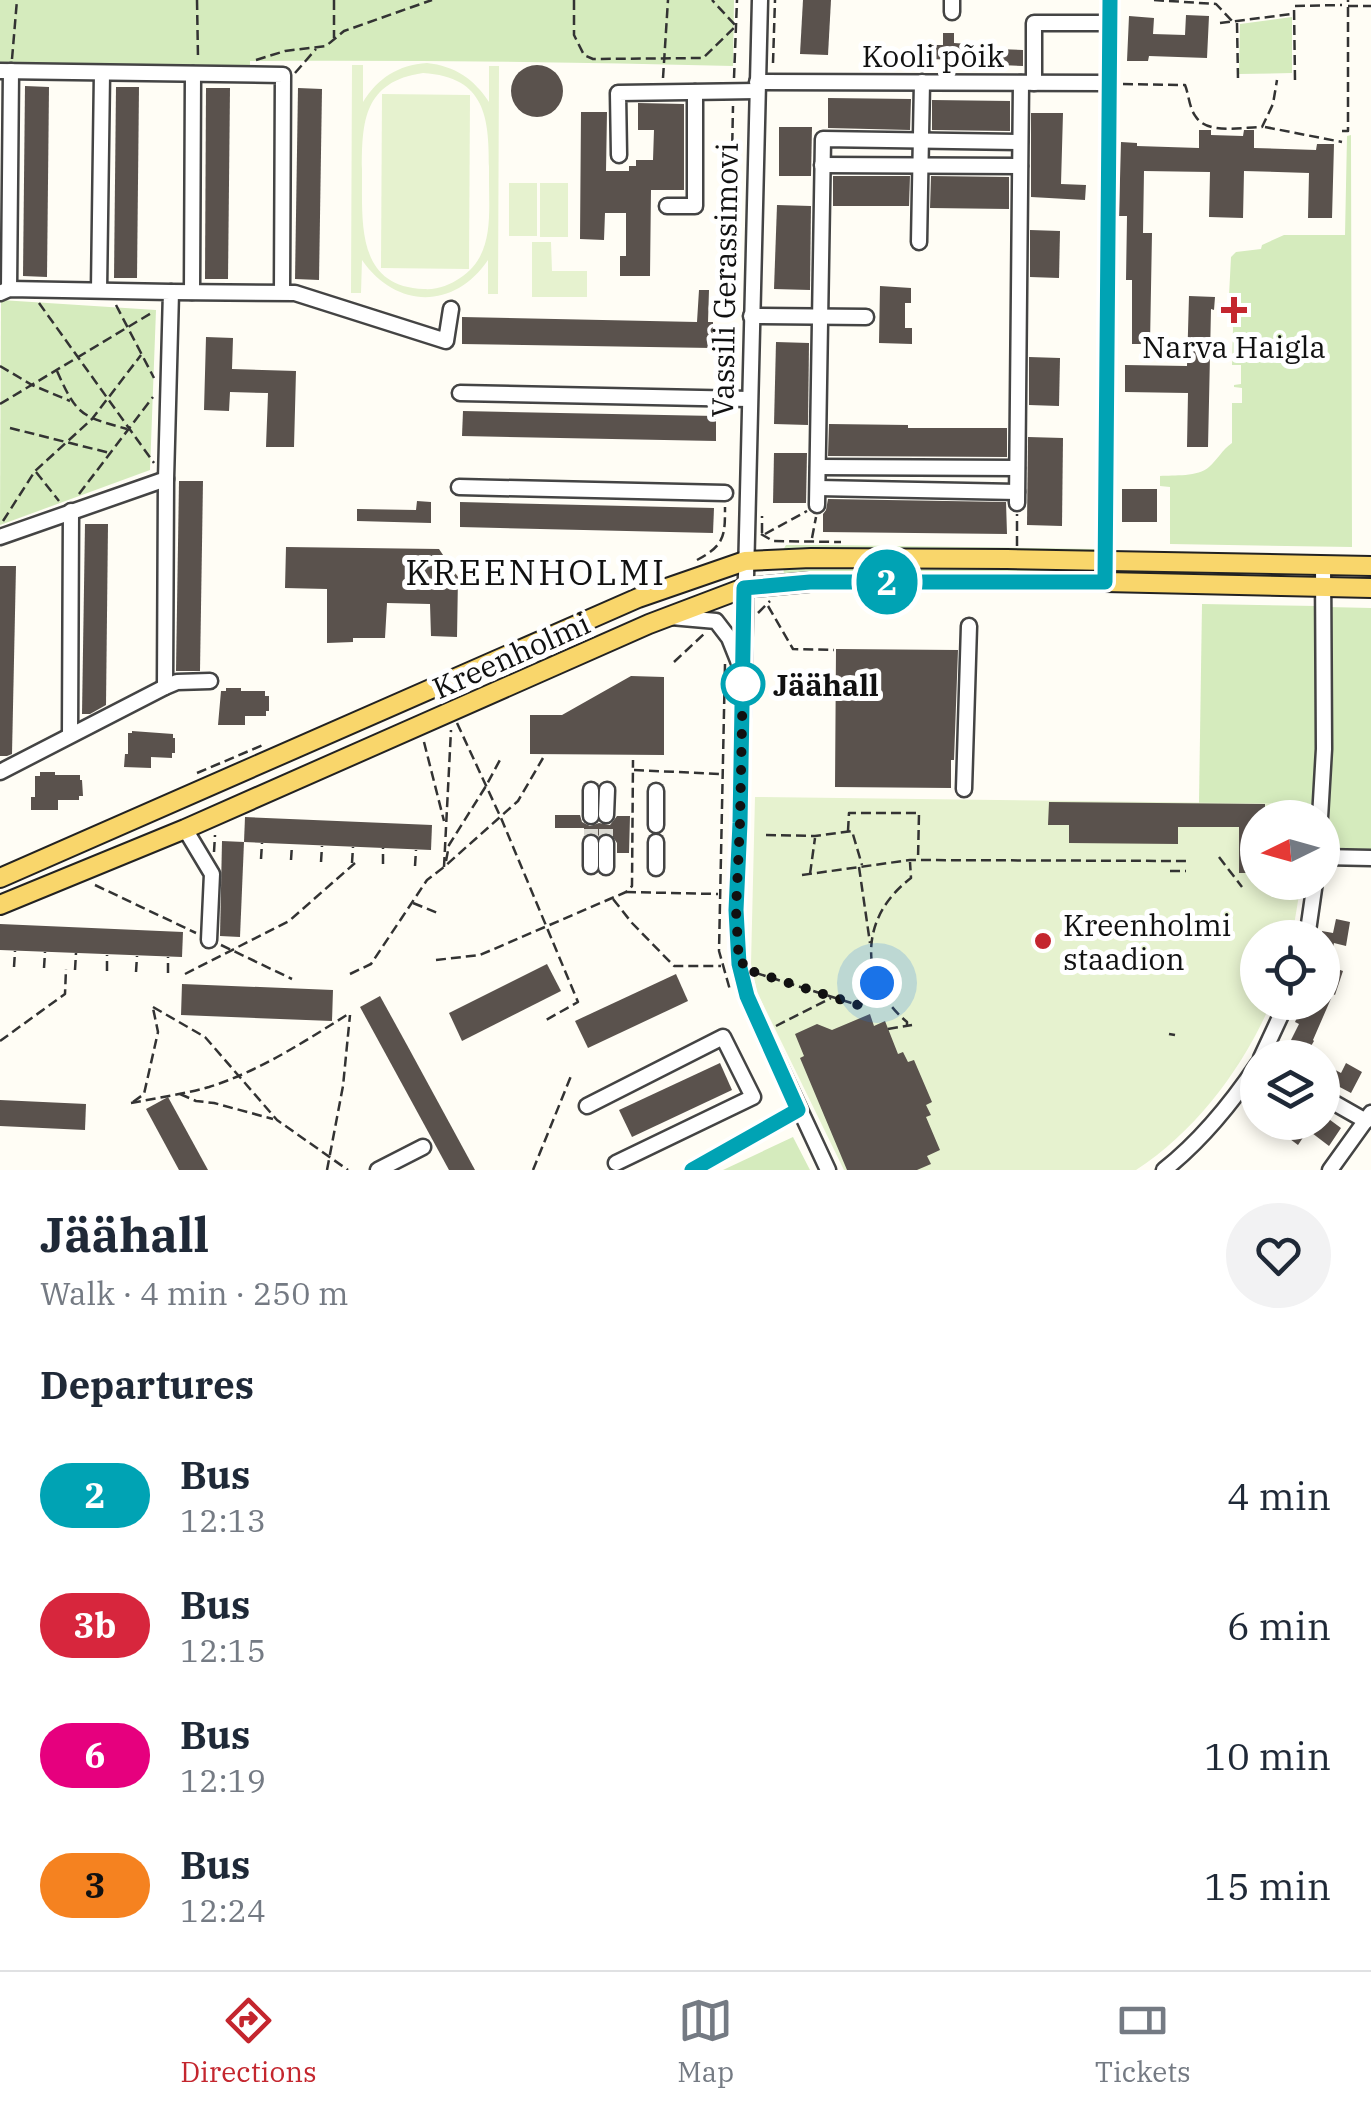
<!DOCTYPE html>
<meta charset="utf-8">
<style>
body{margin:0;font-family:"IBM Plex Serif",serif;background:#f2f2f3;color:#1f2937;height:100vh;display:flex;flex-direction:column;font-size:38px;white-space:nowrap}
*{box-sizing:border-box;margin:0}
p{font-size:32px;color:#747a83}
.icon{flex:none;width:55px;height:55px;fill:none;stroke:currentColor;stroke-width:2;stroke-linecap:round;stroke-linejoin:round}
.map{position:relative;height:1170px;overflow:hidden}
.sheet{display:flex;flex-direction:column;background:#fff;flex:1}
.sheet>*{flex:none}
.badge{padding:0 20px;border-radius:32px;font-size:35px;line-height:65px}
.needle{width:65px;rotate:265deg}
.tools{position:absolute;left:1240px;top:800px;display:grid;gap:20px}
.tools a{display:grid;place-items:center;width:100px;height:100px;border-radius:50%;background:#fff;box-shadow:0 5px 15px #0003;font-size:50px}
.you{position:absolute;width:50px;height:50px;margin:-25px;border:8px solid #fff;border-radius:50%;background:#1a73e8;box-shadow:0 0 0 15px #1a73e833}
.map>.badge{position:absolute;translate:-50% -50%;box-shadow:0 0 0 5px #fff}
h2{padding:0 40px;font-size:38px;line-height:90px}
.round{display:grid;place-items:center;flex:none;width:105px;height:105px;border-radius:52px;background:#f2f2f3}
.head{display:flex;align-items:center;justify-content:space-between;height:170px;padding:0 40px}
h1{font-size:48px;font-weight:800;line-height:75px}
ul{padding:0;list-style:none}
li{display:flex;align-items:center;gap:30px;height:130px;padding:0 40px}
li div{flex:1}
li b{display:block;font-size:38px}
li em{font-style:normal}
li .badge{min-width:110px;font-weight:700;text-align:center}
.tab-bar{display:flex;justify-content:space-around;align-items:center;height:140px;border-top:2px solid #e0e1e3;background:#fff;font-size:28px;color:#747a83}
.tab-bar a{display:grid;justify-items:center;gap:5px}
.tab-bar .on{color:#c4262e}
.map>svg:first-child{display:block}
</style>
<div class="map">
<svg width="1371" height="1170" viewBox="0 0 1371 1170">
<rect width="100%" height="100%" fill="#fffdf5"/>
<g fill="#d5ebbd">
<path d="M0 0H734L733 66C572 62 411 60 250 61V69L0 65Z"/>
<polygon points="1292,17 1292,73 1239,74 1240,24"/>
<path d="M1351 135 1352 547 1170 544V487L1160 486V476C1174 475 1198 477 1209 467 1218 459 1222 450 1232 443V403H1242V388L1234 387V385L1241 384V365H1232L1233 328 1228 302 1233 301V296H1229L1231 257 1236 252 1261 249 1262 245 1284 235H1345L1347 136Z"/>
<polygon points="1,300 156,310 150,470 0,525"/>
<polygon points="786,545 824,545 1095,549 1090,554 1084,555 783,550"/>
<polygon points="807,564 1094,569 1094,575 808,572 784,574 783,567"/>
<polygon points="1202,604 1317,606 1320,651 1315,804 1199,803"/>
<polygon points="1328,607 1371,608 1371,853 1330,852"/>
<polygon points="793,1137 810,1170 723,1170"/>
</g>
<g fill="#e6f2cf" fill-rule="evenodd">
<path d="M427 63C455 66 474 79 489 102V66H499L498 294H488V260C454 310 396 309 362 260L361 293H351L352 65H363V102C378 78 398 65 427 63ZM423 73C492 77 489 127 489 180 489 216 494 256 460 278 450 285 437 290 424 289 358 287 362 226 362 178 362 127 360 82 423 73Z"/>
<polygon points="382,94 470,95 469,269 381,268"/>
<rect x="509" y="183" width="28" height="53"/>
<rect x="540" y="183" width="28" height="54"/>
<polygon points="532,242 551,242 552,271 587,271 587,297 532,297"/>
<path d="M755 797 1303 804V817L1258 818V882L1301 883 1292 937 1258 938V1002L1271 1003C1243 1068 1196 1131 1136 1170H844L757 992 751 964Z"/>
</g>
<g fill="#5a524d">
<polygon points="803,0 831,0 828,55 800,54"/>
<polygon points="1186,15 1209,16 1207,58 1149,56 1148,61 1127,61 1129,16 1154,18 1153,34 1185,35"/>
<polygon points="943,33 954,33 954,43 969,44 969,48 1023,50 1023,66 1000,65 1000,61 927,59 928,45 943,45"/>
<circle cx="537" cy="91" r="26"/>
<polygon points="25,86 49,87 47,277 23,276"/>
<polygon points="116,87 139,87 137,278 114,278"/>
<polygon points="206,88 230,88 228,279 205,279"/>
<polygon points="298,88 322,89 319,280 295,279"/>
<polygon points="828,98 911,99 910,130 828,128"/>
<polygon points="932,100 1010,101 1010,131 932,130"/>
<polygon points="638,103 684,104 684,190 651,190 650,276 620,276 620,256 626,256 626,213 605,213 604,240 580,239 581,112 607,112 606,171 629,171 629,166 636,166 636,160 653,160 654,130 638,130"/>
<polygon points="1031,113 1063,113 1061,184 1086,185 1085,200 1031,197"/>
<polygon points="779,127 812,127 811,176 779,176"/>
<polygon points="1199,130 1211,130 1211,135 1243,136 1244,130 1254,130 1254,148 1316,150 1317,144 1334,144 1332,218 1308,218 1309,173 1244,171 1243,218 1209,217 1210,172 1144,171 1143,233 1152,233 1150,344 1132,344 1132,280 1126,280 1127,216 1119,216 1121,142 1137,143 1137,146 1199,148"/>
<polygon points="833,176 910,176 909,206 833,206"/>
<polygon points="931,176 1009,177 1009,209 930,208"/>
<polygon points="777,205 811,206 810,290 774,289"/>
<polygon points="1030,230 1060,231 1059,278 1030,277"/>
<polygon points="880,286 911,288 911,303 905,303 905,328 912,328 912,344 879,343"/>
<polygon points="699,290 709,290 708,322 713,322 712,348 462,344 462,317 697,322"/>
<polygon points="1189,296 1215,297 1214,310 1211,309 1208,447 1187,447 1188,393 1125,392 1125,365 1187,366"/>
<polygon points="206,337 233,338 232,369 296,371 294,447 266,447 268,393 230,392 229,411 204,410"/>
<polygon points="776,342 809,343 808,425 774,424"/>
<polygon points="1029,357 1060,358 1059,406 1029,405"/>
<polygon points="463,411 716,416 716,441 462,436"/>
<polygon points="829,424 908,425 908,428 1007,428 1007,457 828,456"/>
<polygon points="1028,437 1063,438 1062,526 1027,525"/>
<polygon points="774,453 807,453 806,503 773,503"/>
<polygon points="179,481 203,481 200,671 176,671"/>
<rect x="1122" y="489" width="35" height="33"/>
<polygon points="828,499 1006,502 1007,534 823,532 823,514 826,510"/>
<polygon points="417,501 431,502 431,523 357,521 357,509 416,510"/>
<polygon points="460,502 714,508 713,533 460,527"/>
<polygon points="85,524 108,524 106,705 90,714 82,714"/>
<polygon points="286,547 439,549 458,577 457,637 431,636 430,604 387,603 385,638 353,638 353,642 327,643 327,589 285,588"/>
<polygon points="0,566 16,566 12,754 7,756 0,756"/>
<polygon points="836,649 958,650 954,760 951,760 951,788 835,787"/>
<polygon points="631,676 664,677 664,755 530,754 530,715 562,715"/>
<polygon points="226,688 241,688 241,691 265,691 265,696 269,696 269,711 266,711 266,716 245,716 245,725 218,725 221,691 226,691"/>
<polygon points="132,731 173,734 173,738 175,738 175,753 172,753 172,758 151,757 151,768 124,767 125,754 128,754 128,733 132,733"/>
<polygon points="40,772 55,772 55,775 80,775 80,780 82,780 83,796 79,796 79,800 58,800 58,810 31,810 31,797 35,797 35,776 40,776"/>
<polygon points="1049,802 1265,804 1265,818 1258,818 1258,873 1239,873 1239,827 1178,827 1178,844 1069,843 1069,825 1048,825"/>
<polygon points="555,815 580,815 582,822 590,826 599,823 610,825 617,816 630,816 629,853 617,853 617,843 610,833 605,832 598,836 590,832 584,835 584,828 555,828"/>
<polygon points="245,817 432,825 431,850 244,842"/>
<polygon points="222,841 244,842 240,937 220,936"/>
<polygon points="1336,919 1350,922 1346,946 1334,943 1329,966 1343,971 1335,995 1333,994 1313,1040 1314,1041 1304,1058 1288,1046 1299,1024 1295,1022 1302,1006 1306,1008 1308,1002 1322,1002 1322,931 1333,933"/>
<polygon points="0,924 183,932 182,957 0,950"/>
<polygon points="547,964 561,991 462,1041 449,1013"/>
<polygon points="676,974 688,1001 588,1048 575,1021"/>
<polygon points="182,984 333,990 332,1021 181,1015"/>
<polygon points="380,996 407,1045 475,1170 449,1170 360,1007"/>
<polygon points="870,1014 874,1026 885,1021 898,1054 903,1052 908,1062 914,1060 932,1102 926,1105 931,1115 926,1117 940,1150 927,1156 931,1164 917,1170 847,1170 800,1058 804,1056 795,1034 817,1024 832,1030"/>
<polygon points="720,1063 732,1090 632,1137 619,1110"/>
<polygon points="1346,1063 1362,1072 1351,1093 1334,1084 1332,1087 1322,1082 1322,1071 1326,1065 1341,1073"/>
<polygon points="168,1097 208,1170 179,1170 146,1109"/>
<polygon points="0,1100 86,1104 85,1130 0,1126"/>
<polygon points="1322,1114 1341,1128 1329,1146 1308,1130 1298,1145 1290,1139 1300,1125 1297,1122 1322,1122"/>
</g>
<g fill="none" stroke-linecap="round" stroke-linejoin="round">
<g stroke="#dbdad3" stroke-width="14" stroke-dasharray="14 7" stroke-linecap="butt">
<polyline points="591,843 591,816"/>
<polyline points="606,843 606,815"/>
</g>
<defs>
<g id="minor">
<polyline points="760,0 740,823 736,910 739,964 747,996 828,1170"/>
<polyline points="952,12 952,0"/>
<polyline points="0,71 283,75 282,292"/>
<polyline points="757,82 1109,83"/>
<polyline points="1034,83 1034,23 1110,23"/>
<polyline points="619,155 618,93 757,91"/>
<polyline points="822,165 1020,166"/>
<polyline points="667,206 695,206 695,92"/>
<polyline points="919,242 922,82"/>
<polyline points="9,289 11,71"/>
<polyline points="99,290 102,73"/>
<polyline points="171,292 295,293 446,341 451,309"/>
<polyline points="192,292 193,74"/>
<polyline points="0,293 9,289 171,292 166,479 165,687"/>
<polyline points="751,316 866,317"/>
<polyline points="460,393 749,399"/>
<polyline points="818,467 1017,468"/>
<polyline points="459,487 725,493"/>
<polyline points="818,488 1017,492"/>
<polyline points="1017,503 1021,83"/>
<polyline points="817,505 823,139 1020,142"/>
<polyline points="0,537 166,479"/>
<polyline points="1105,582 1110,0"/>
<polyline points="671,617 716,621 729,638 739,663"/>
<polyline points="70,735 71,511"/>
<polyline points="0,772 165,687 177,682 210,681"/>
<polyline points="964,789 969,626"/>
<polyline points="591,790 591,816"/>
<polyline points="606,815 607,790"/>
<polyline points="1320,818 1324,749 1323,565"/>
<polyline points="656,825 656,791"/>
<polyline points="185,829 212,874 209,940"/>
<polyline points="1322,857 1371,858"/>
<polyline points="591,866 591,843"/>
<polyline points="606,867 606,843"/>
<polyline points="656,868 656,842"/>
<polyline points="1307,938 1315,882"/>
<polyline points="1261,1058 1287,1002"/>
<polyline points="1322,1096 1366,1121"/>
<polyline points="587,1106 723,1037 753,1097 616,1163"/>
<polyline points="378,1170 423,1147"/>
<polyline points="692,1170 798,1110"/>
<path d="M1164 1170C1202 1140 1231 1104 1258 1064"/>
<polyline points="1330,1170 1371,1113"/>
</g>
<g id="major">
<polyline points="0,878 638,598 745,561 811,558 1007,559 1371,566"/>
<polyline points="0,905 185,829 649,624 744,588 810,582 1105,582 1371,588"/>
</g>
</defs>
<use href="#minor" stroke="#444" stroke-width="19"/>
<use href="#major" stroke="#222" stroke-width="22"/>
<g stroke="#333" stroke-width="2.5" stroke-dasharray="10 5" stroke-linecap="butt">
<polyline points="197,0 198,58"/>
<polyline points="334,0 334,38"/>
<polyline points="574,0 574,35 584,55 593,59 703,58 736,26 712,0"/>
<polyline points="1154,0 1216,4 1233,22"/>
<polyline points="1348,6 1371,6"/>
<polyline points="1220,23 1292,14"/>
<polyline points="1237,23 1238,79"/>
<polyline points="12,59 17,0"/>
<polyline points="256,60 285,51 326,46 344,31 432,0"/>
<polyline points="773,63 775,0"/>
<polyline points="295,73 316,49"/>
<polyline points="663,78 668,0"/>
<polyline points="734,78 737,0"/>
<polyline points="1295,80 1294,6 1342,5"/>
<path d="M1123 84 1185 85C1189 95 1189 108 1196 117 1208 135 1243 127 1262 127L1273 104 1277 80"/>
<polyline points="1265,127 1342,142"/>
<polyline points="1342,131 1348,131 1348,0"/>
<polyline points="39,303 154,463"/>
<polyline points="116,305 154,378"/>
<polyline points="729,308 733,106"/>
<polyline points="0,366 32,385 70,401"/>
<path d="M57 371C77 416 81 416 127 429"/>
<polyline points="0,404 153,312"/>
<polyline points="10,428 110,453"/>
<polyline points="36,472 59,501"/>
<polyline points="79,494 153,397"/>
<polyline points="3,521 35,471 92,419 141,355"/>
<polyline points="762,533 762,516"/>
<polyline points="761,534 773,541 841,542"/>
<polyline points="765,534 807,511"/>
<polyline points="812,538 816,517"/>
<polyline points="1017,546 1017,514"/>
<path d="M697 560C725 545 725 536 725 507"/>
<polyline points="768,606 793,649 834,650"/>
<polyline points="758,613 770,601"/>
<polyline points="674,662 704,634"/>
<polyline points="725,664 719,951 730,990"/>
<polyline points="457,723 501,818 578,1002 546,1020"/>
<polyline points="424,742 444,821"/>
<polyline points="634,770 721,774"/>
<polyline points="197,773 263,745"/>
<polyline points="848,831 849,813 919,813 918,859"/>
<polyline points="766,835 815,836 852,831 862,865"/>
<polyline points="214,852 215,835"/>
<polyline points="1219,857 1242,887"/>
<polyline points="261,859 262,843"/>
<polyline points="291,860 292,845"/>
<polyline points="446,861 449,845 486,786 501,758"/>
<polyline points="321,862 322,846"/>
<polyline points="352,863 353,847"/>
<polyline points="383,864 383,848"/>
<polyline points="415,866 416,850"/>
<polyline points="444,867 451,730"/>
<polyline points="859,867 870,943"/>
<polyline points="1170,871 1186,871"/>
<polyline points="810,874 815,838"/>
<polyline points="802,875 910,860 1186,861"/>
<polyline points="95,885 196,933"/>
<polyline points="626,892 718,894"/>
<polyline points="613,899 632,923 674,966 721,966"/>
<polyline points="413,903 440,914"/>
<polyline points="221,945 292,979"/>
<polyline points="436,960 480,955 626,892 632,886 633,760"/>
<polyline points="14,967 15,951"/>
<polyline points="44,968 45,952"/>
<polyline points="75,970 76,953"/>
<polyline points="107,971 107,955"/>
<polyline points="136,972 137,956"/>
<polyline points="168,973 168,957"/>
<polyline points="756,973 861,1006 873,971"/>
<polyline points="185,974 289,921 355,863"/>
<polyline points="350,974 371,964 427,880 444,867 518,801 543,758"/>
<polyline points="153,1007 205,1037 277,1120 348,1170"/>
<polyline points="776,1026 831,998"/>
<path d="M907 1026V1022C858 981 859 917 911 878L910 862"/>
<polyline points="888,1029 912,1025"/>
<polyline points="1169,1034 1175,1035"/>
<polyline points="0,1041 65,994 66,969"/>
<polyline points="180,1094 196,1101 214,1103 273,1119"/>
<polyline points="133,1102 144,1094 158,1032 153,1008"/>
<path d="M131 1103C157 1098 184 1094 209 1087 260 1071 305 1041 350 1013"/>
<polyline points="327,1170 343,1086 350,1015"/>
<polyline points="533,1170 571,1076"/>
</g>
<use href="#minor" stroke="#fff" stroke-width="14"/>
<use href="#major" stroke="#f9d66b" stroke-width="18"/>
</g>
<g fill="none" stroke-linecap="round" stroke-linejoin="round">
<defs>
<polyline id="line" points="692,1170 798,1110 747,996 739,964 736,910 740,823 744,588 810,582 1105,582 1110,0"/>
</defs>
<use href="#line" stroke="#fff" stroke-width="22"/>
<use href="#line" stroke="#00a3b4" stroke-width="15"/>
<polyline stroke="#111" stroke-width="10" stroke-dasharray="0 18" points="743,684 743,673 740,823 736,910 739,964 747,963 748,970 861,1006 873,970 877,983"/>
</g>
<g fill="#c4262e" stroke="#fff" stroke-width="4">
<path d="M1229 295h10v10h10v10h-10v10h-10v-10h-10v-10h10z"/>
<circle cx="1043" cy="941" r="10"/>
</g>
<circle fill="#fff" stroke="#00a3b4" stroke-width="5" cx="743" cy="684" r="20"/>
<g text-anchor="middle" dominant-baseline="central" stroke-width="10" stroke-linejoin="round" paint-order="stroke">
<g font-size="30" fill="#111" stroke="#fff">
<text x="933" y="55">Kooli põik</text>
<text transform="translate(724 280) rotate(-89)">Vassili Gerassimovi</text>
<text transform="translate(511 655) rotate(-24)">Kreenholmi</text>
</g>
<g font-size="30" fill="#111" stroke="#fff">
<text x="1234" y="346">Narva Haigla</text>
<text x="1063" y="924" text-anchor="start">Kreenholmi<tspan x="1063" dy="34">staadion</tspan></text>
</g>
<g font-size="30" font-weight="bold" fill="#111" stroke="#fff" text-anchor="start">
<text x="773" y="684">Jäähall</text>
</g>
<g font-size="35" letter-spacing="2.5" fill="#111" stroke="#fff">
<text x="536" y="572">KREENHOLMI</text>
</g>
</g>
</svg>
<div class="tools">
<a><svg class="needle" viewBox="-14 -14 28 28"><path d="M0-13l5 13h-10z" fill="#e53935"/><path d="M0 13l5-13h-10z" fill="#747a83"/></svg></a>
<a><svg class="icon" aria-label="locate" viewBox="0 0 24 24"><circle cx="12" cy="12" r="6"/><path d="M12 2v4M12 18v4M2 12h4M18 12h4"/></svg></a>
<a><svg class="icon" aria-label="layers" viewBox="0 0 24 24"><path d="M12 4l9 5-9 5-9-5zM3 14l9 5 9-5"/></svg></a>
</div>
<div class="you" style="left:877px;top:983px"></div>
<b class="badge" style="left:887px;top:582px;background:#00a3b4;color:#fff">2</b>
</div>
<section class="sheet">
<div class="head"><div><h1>Jäähall</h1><p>Walk · 4 min · 250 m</p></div><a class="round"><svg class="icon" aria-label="heart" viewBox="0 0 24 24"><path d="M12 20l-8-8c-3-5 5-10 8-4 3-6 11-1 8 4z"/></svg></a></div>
<h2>Departures</h2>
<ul>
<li><span class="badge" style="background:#00a3b4;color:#fff">2</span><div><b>Bus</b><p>12:13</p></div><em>4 min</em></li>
<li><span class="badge" style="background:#d7263d;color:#fff">3b</span><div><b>Bus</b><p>12:15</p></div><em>6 min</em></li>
<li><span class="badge" style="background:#e6007e;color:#fff">6</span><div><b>Bus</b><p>12:19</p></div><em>10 min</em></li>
<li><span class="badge" style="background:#f58220;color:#111">3</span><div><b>Bus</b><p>12:24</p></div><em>15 min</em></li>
</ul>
</section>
<nav class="tab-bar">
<a class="on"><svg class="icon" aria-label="directions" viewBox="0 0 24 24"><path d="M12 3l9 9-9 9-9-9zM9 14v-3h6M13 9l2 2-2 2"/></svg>Directions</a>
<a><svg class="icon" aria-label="map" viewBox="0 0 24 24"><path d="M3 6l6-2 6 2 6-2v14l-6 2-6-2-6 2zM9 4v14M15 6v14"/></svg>Map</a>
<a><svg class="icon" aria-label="tickets" viewBox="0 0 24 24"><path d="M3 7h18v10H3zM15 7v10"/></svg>Tickets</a>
</nav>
